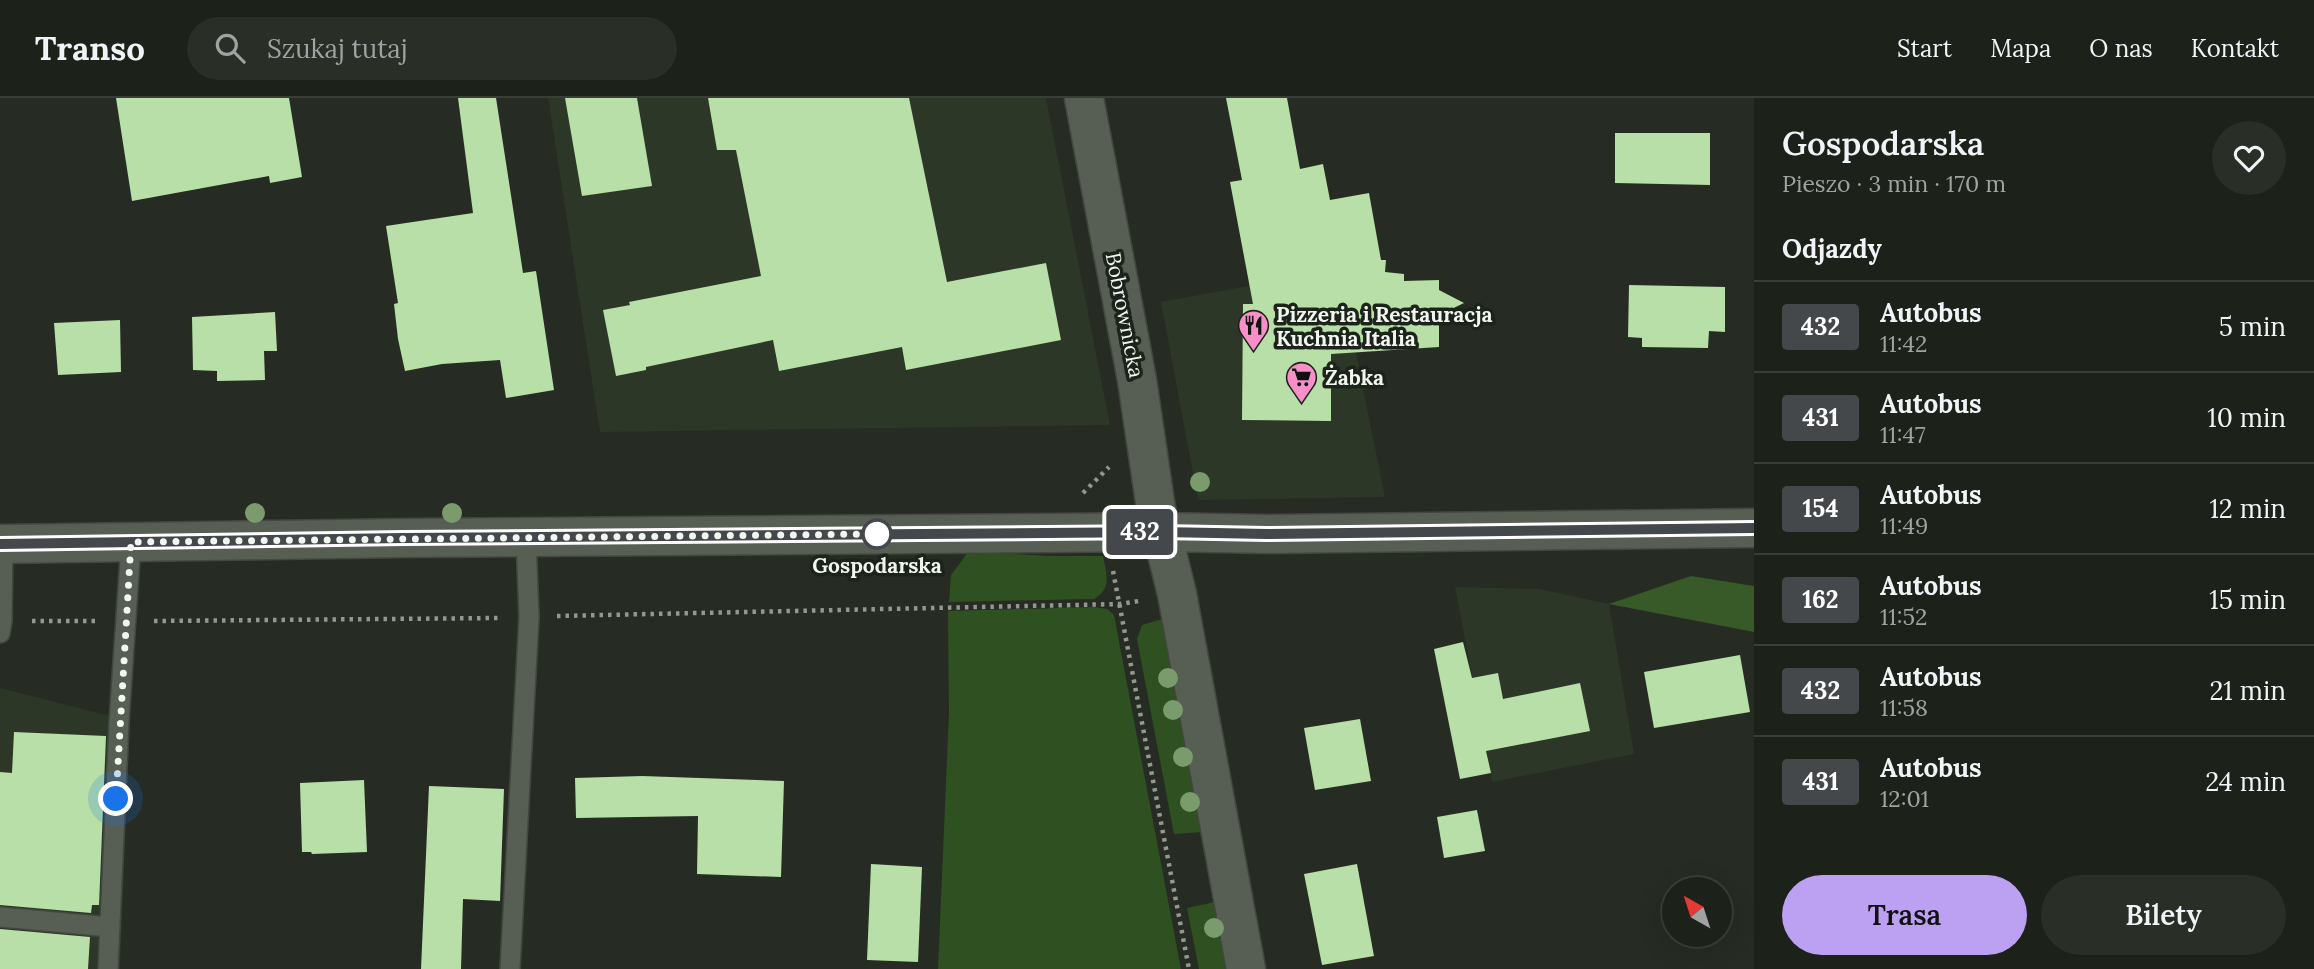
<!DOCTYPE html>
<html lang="pl">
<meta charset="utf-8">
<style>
body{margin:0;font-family:Lora,serif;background:#292e27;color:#f1f3f6;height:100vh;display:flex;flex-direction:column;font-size:26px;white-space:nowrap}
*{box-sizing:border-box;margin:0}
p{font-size:23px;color:#a0a3a2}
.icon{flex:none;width:38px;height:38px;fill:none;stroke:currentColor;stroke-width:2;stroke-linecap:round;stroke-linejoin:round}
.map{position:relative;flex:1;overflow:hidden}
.details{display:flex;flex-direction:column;background:#1c211a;width:560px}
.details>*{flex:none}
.badge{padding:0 14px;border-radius:5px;font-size:24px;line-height:46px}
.needle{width:46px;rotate:321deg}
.buttons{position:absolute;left:1662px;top:779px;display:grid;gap:14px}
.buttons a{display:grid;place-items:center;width:70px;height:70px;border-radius:50%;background:#1c211a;box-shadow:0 7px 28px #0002,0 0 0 2px #3a3e39;font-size:35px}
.you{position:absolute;width:35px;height:35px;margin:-18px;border:5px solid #fff;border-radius:50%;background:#1a73e8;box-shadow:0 0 0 10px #1a73e833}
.map>.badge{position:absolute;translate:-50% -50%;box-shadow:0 0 0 4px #fff}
h2{padding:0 28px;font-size:26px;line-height:63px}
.round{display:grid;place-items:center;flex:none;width:74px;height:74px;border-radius:37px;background:#292e27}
.headline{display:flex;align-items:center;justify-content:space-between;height:119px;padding:0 28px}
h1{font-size:33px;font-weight:600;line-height:52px}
.cta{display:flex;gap:14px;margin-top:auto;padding:14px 28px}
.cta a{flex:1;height:80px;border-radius:42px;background:#bca0f2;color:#111;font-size:28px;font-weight:600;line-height:80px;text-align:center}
.cta a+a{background:#292e27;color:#f1f3f6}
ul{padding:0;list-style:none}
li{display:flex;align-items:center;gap:21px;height:91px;padding:0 28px;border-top:2px solid #3a3e39}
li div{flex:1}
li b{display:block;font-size:26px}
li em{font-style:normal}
li .badge{min-width:77px;font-weight:700;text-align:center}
header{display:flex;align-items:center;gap:42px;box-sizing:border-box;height:98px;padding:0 35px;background:#1c211a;border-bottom:2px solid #3a3e39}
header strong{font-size:33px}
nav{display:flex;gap:38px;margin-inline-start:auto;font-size:24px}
.search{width:490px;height:63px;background:#292e27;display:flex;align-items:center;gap:18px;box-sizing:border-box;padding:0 24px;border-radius:38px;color:#a0a3a2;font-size:26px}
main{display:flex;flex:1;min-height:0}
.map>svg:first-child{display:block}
</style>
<header>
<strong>Transo</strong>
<div class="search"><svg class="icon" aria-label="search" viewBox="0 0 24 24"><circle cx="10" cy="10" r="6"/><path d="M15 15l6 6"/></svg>Szukaj tutaj</div>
<nav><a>Start</a><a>Mapa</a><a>O nas</a><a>Kontakt</a></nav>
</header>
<main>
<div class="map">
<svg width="1754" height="871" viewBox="0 0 1754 871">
<rect width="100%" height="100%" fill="#262c23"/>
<g fill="#2c3728">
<polygon points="548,0 1046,0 1110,327 600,334"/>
<polygon points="1339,171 1385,399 1198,402 1161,204"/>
<polygon points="1455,489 1539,491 1609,506 1634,656 1492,684"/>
<polygon points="0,590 130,623 120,871 0,871"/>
</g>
<g fill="#2f5020">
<path d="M969 453 1046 458H1103C1107 477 1112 490 1094 501L949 504 951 477Z"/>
<polygon points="1094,509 1107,511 1114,517 1181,871 938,871 949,615 948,513"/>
<polygon points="1163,521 1178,614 1181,618 1203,734 1174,736 1137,541 1142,527"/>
<polygon points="1215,804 1228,871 1199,871 1187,810"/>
</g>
<polygon fill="#375a28" points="1691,478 1754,488 1754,534 1609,506"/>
<g fill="#b7dfa7">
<polygon points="116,0 289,0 302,79 270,85 269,78 132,103"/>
<polygon points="458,0 496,0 523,175 536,173 554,292 506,300 500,262 442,266 405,273 398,241 394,206 398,205 386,128 473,115"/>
<polygon points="565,0 637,0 652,88 582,98"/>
<polygon points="708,0 909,0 947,184 1046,165 1061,242 906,272 902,249 779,273 773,242 646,269 646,272 616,278 603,212 630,207 629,204 761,178 736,52 717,52"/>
<polygon points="1226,0 1287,0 1300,71 1323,66 1330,102 1369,95 1381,162 1386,162 1385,174 1404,176 1404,183 1439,182 1439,192 1464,205 1439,217 1439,249 1331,256 1331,323 1242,322 1243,206 1253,206 1230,84 1242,82"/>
<polygon points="1615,35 1710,35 1710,87 1615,85"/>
<polygon points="1629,187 1725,189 1725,234 1709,233 1708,250 1642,249 1642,240 1628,239"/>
<polygon points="275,214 277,253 264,253 265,282 217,283 217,273 193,272 192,219"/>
<polygon points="120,222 121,274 58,277 54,225"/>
<polygon points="1463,544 1472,580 1498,575 1503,601 1580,585 1590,633 1486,653 1491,675 1460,681 1434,551"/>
<polygon points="1740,557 1750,614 1654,630 1644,574"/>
<polygon points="1360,621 1371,683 1315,692 1304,630"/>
<polygon points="14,634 106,638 99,807 92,807 91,815 0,807 0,674 12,675"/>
<polygon points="642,678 784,683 781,779 697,776 698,718 576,720 575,680"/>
<polygon points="364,682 367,754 312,756 311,754 302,754 300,685"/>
<polygon points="429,688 504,691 500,803 463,801 461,871 421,871"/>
<polygon points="1477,712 1485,753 1444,760 1437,719"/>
<polygon points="871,766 922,769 918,864 867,862"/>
<polygon points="1357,766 1374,858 1322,867 1304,776"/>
<polygon points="0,831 90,839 88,871 0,871"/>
</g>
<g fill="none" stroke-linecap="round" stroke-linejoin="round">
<defs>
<g id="service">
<polyline points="0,535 2,523 3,447"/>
<polyline points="0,819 110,829"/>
<polyline points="108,871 119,624 131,445"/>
<polyline points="510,871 529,519 526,440"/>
</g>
<polyline id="minor" points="1084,0 1137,282 1156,411 1177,496 1246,871"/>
<polyline id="tertiary" points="0,446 404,440 1162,434 1267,436 1754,430"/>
</defs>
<use href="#service" stroke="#41463f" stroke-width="22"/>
<use href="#minor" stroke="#41463f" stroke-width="41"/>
<use href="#tertiary" stroke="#41463f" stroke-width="41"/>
<g stroke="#92978f" stroke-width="4.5" stroke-dasharray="3.5 5" stroke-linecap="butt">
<polyline points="1083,395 1109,369"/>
<polyline points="1113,473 1189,871"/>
<polyline points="557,518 1120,506 1139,503"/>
<polyline points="32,523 97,523"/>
<polyline points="154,523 499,520"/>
</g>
<use href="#service" stroke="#575e54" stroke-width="19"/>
<use href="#minor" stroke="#575e54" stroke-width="38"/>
<use href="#tertiary" stroke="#575e54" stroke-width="38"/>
</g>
<g fill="#7a9b6c">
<circle cx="1200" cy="384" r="10"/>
<circle cx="255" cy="415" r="10"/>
<circle cx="452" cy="415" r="10"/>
<circle cx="1168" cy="580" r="10"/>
<circle cx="1173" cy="612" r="10"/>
<circle cx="1183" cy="659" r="10"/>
<circle cx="1190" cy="704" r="10"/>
<circle cx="1214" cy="830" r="10"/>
</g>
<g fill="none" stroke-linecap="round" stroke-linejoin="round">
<defs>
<polyline id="line" points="0,446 404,440 1162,434 1267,436 1754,430"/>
</defs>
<use href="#line" stroke="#fff" stroke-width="16"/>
<use href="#line" stroke="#45484a" stroke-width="10"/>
<polyline stroke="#f2f6f0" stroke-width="7" stroke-dasharray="0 12.6" points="116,701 131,444 877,436"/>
</g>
<defs>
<symbol id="restaurant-pin" viewBox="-11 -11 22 30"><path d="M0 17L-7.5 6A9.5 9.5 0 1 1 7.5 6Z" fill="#f98fc9" stroke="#1c231a"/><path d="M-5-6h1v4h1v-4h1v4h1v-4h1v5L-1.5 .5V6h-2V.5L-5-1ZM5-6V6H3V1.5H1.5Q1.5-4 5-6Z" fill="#111"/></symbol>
<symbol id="supermarket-pin" viewBox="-11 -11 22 30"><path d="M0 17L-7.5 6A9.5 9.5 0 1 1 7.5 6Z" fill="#f98fc9" stroke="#1c231a"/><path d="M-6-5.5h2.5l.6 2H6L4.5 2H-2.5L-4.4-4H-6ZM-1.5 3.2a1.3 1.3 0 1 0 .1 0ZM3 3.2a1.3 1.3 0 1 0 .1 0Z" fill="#111"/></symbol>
</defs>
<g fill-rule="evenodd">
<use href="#restaurant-pin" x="1236" y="210" width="35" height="47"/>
<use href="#supermarket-pin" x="1284" y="262" width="35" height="47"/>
</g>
<circle fill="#fff" stroke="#45484a" stroke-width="3.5" cx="877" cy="436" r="14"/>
<g text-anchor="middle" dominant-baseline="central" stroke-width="7" stroke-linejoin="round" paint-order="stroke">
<g font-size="21" font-weight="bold" fill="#f2f6f0" stroke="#1c231a" text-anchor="start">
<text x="1276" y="216">Pizzeria i Restauracja<tspan x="1276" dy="24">Kuchnia Italia</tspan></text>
<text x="1325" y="279">Żabka</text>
</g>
<g font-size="21" fill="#f2f6f0" stroke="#1c231a">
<text transform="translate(1125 217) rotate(79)">Bobrownicka</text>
</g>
<g font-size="21" font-weight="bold" fill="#f2f6f0" stroke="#1c231a">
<text x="877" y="467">Gospodarska</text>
</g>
</g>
</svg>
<div class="buttons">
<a><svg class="needle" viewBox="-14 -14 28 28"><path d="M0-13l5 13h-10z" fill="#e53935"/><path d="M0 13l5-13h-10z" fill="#a0a3a2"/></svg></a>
</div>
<div class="you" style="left:116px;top:701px"></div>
<b class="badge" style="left:1140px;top:434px;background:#45484a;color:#fff">432</b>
</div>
<section class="details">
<div class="headline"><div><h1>Gospodarska</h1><p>Pieszo · 3 min · 170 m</p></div><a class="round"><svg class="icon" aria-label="heart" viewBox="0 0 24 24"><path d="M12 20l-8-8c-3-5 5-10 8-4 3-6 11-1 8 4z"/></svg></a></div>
<h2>Odjazdy</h2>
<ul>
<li><span class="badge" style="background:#45484a;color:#fff">432</span><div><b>Autobus</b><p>11:42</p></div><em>5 min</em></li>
<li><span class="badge" style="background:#45484a;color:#fff">431</span><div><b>Autobus</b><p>11:47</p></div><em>10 min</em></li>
<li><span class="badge" style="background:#45484a;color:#fff">154</span><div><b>Autobus</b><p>11:49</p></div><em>12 min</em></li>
<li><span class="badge" style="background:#45484a;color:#fff">162</span><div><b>Autobus</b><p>11:52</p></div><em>15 min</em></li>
<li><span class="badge" style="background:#45484a;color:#fff">432</span><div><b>Autobus</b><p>11:58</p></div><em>21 min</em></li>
<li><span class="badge" style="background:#45484a;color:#fff">431</span><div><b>Autobus</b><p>12:01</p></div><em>24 min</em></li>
</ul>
<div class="cta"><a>Trasa</a><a>Bilety</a></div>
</section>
</main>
